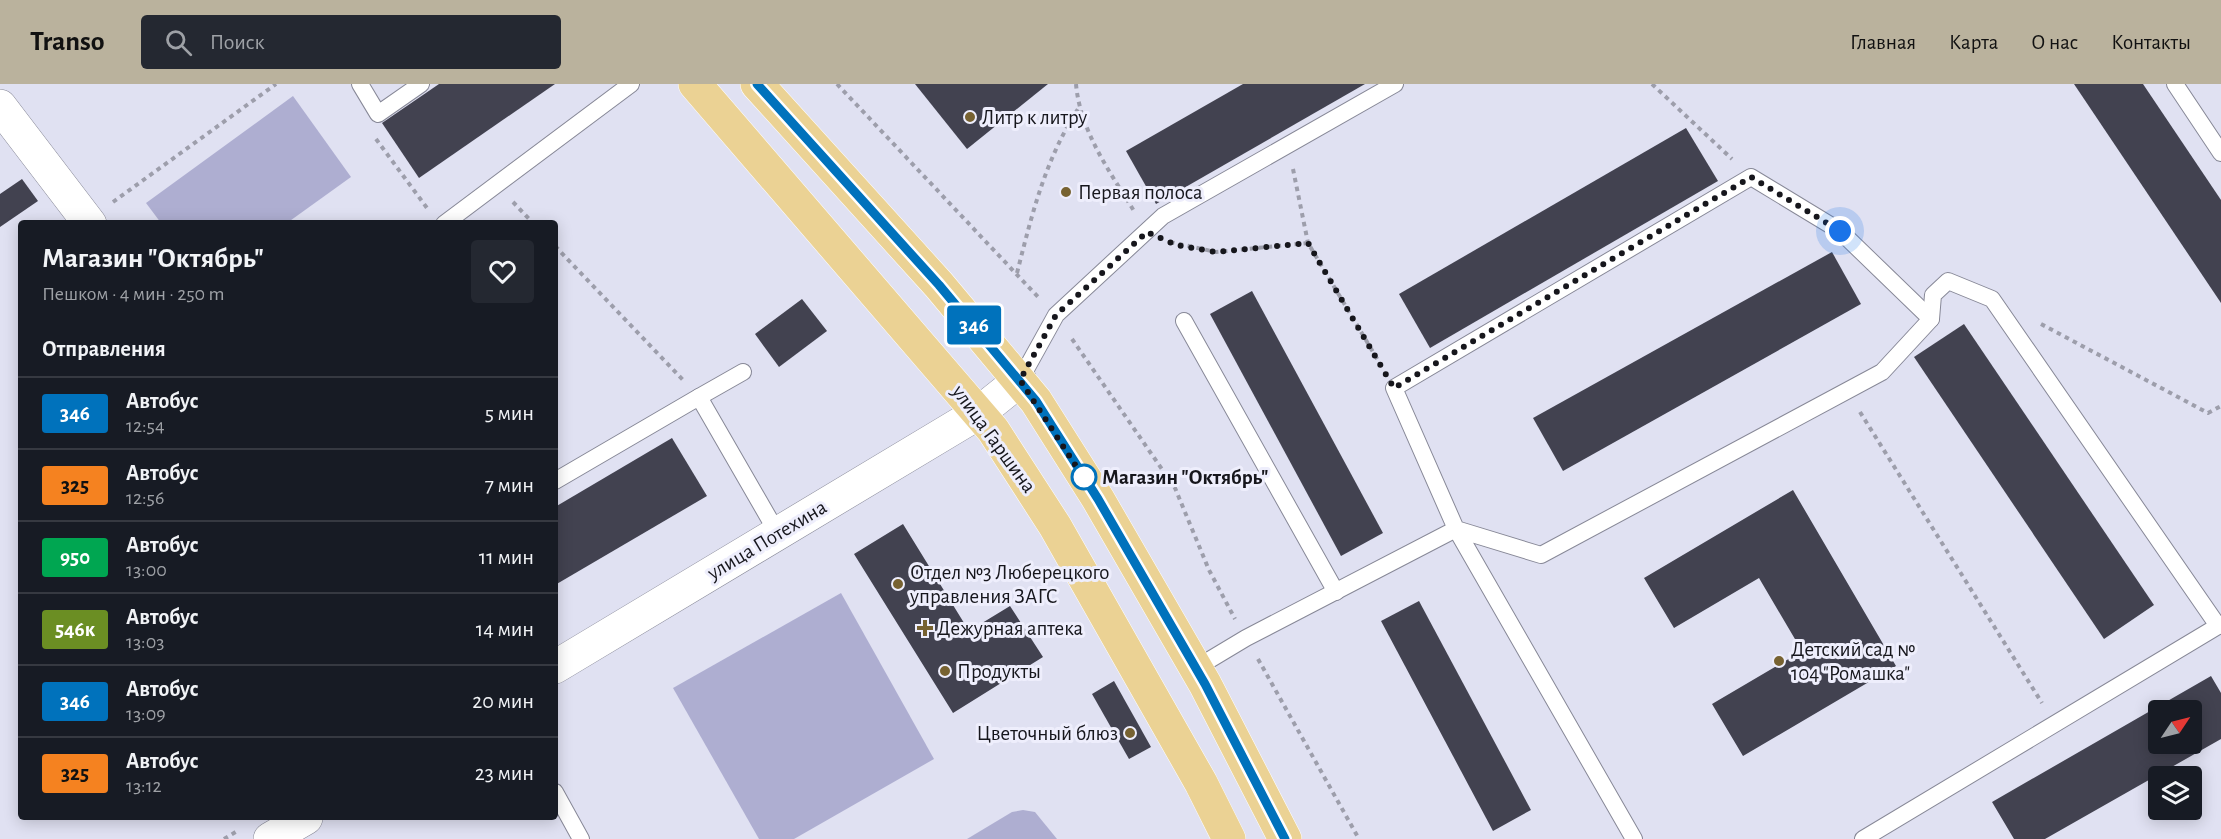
<!DOCTYPE html>
<html lang="ru">
<meta charset="utf-8">
<style>
body{margin:0;font-family:"Alegreya Sans",sans-serif;background:#242831;color:#f1f3f6;height:100vh;display:flex;flex-direction:column;font-size:22px;white-space:nowrap}
*{box-sizing:border-box;margin:0}
p{font-size:20px;color:#9ea1a6}
.icon{flex:none;width:33px;height:33px;fill:none;stroke:currentColor;stroke-width:2;stroke-linecap:round;stroke-linejoin:round}
.map{position:relative;flex:1;overflow:hidden}
.drawer{position:absolute;left:18px;top:136px;width:540px;height:600px;display:flex;flex-direction:column;background:#171b24;border-radius:6px;box-shadow:0 3px 15px #0003}
.drawer>*{flex:none}
.badge{padding:0 12px;border-radius:4px;font-size:21px;line-height:39px}
.needle{width:39px;rotate:55deg}
.buttons{position:absolute;left:2148px;top:616px;display:grid;gap:12px}
.buttons a{display:grid;place-items:center;width:54px;height:54px;border-radius:6px;background:#171b24;box-shadow:0 3px 15px #0003;font-size:30px}
.you{position:absolute;width:30px;height:30px;margin:-15px;border:4px solid #fff;border-radius:50%;background:#1a73e8;box-shadow:0 0 0 9px #1a73e833}
.map>.badge{position:absolute;translate:-50% -50%;box-shadow:0 0 0 3px #fff}
h2{padding:0 24px;font-size:22px;line-height:54px}
.round{display:grid;place-items:center;flex:none;width:63px;height:63px;border-radius:6px;background:#242831}
.overview{display:flex;align-items:center;justify-content:space-between;height:102px;padding:0 24px}
h1{font-size:28px;font-weight:600;line-height:45px}
ul{padding:0;list-style:none}
li{display:flex;align-items:center;gap:18px;height:72px;padding:0 24px;border-top:2px solid #363941}
li div{flex:1}
li b{display:block;font-size:22px}
li em{font-style:normal}
li .badge{min-width:66px;font-weight:700;text-align:center}
header{display:flex;align-items:center;gap:36px;box-sizing:border-box;height:84px;padding:0 30px;background:#bab29d;color:#111}
header strong{font-size:28px}
nav{display:flex;gap:33px;margin-inline-start:auto;font-size:21px}
.search{width:420px;height:54px;background:#242831;display:flex;align-items:center;gap:15px;box-sizing:border-box;padding:0 21px;border-radius:6px;color:#9ea1a6;font-size:22px}
.map>svg:first-child{display:block}
</style>
<header>
<strong>Transo</strong>
<div class="search"><svg class="icon" aria-label="search" viewBox="0 0 24 24"><circle cx="10" cy="10" r="6"/><path d="M15 15l6 6"/></svg>Поиск</div>
<nav><a>Главная</a><a>Карта</a><a>О нас</a><a>Контакты</a></nav>
</header>
<div class="map">
<svg width="2221" height="755" viewBox="0 0 2221 755">
<rect width="100%" height="100%" fill="#e0e1f2"/>
<g fill="#aeaed1">
<polygon points="293,12 351,93 287,139 161,139 146,119"/>
<polygon points="841,509 934,675 794,755 759,755 673,604"/>
<polygon points="1023,726 1035,728 1057,755 967,755 1012,728"/>
</g>
<g fill="#424250" fill-rule="evenodd">
<polygon points="439,0 555,0 419,94 382,39"/>
<polygon points="915,0 1048,0 967,65"/>
<polygon points="1243,0 1365,0 1156,120 1126,67"/>
<polygon points="2074,0 2143,0 2221,116 2221,219"/>
<polygon points="1686,44 1718,97 1430,264 1399,210"/>
<polygon points="22,95 38,117 0,143 0,110"/>
<polygon points="1832,168 1861,220 1563,387 1533,334"/>
<polygon points="1252,207 1383,449 1341,472 1210,230"/>
<polygon points="802,215 827,247 779,283 755,250"/>
<polygon points="1964,240 2154,521 2104,555 1914,273"/>
<polygon points="672,354 707,412 555,501 555,423"/>
<polygon points="1793,406 1896,582 1743,672 1712,620 1802,567 1759,494 1674,544 1644,494"/>
<polygon points="903,440 969,547 1010,522 1043,573 953,629 854,470"/>
<polygon points="1419,517 1531,726 1493,747 1381,537"/>
<path d="M2211 592 2221 609V655L2045 755H2014L1992 718ZM2158 627H2192V660H2158Z"/>
<polygon points="1114,597 1151,663 1129,675 1092,610"/>
</g>
<g fill="none" stroke-linecap="round" stroke-linejoin="round">
<defs>
<g id="service">
<polyline points="360,0 378,30 421,0"/>
<polyline points="2175,0 2221,69"/>
<polyline points="444,140 631,0"/>
<polyline points="1931,235 1933,211 1948,197 1992,215 2218,542 2221,541"/>
<polyline points="1184,237 1336,508"/>
<polyline points="1020,296 1056,231 1163,132 1395,0"/>
<polyline points="699,313 743,288"/>
<polyline points="555,397 699,313 778,450"/>
<polyline points="1196,584 1246,554 1456,445 1541,471 1882,288 1931,235 1840,147 1751,93 1394,304 1456,445 1634,755"/>
<polyline points="555,708 581,755"/>
<polyline points="1863,755 2218,542"/>
</g>
<polyline id="minor" points="0,22 90,140"/>
<g id="tertiary">
<polyline points="555,583 980,328 1020,296"/>
<polyline points="270,755 306,734"/>
</g>
<g id="primary">
<polyline points="695,0 993,346 1055,442 1201,699 1229,755"/>
<polyline points="757,0 939,201 1036,317 1098,415 1205,600 1285,755"/>
</g>
</defs>
<use href="#service" stroke="#878897" stroke-width="18"/>
<use href="#minor" stroke="#878897" stroke-width="34"/>
<use href="#tertiary" stroke="#878897" stroke-width="34"/>
<use href="#primary" stroke="#fff" stroke-width="34"/>
<g stroke="#9d9eab" stroke-width="4" stroke-dasharray="4.5 4.5" stroke-linecap="butt">
<polyline points="837,0 1039,214"/>
<path d="M1076 0C1080 47 1110 88 1134 127"/>
<polyline points="1652,0 1732,75"/>
<polyline points="376,55 427,124"/>
<polyline points="1293,85 1308,159"/>
<polyline points="113,118 276,0"/>
<polyline points="513,118 534,140"/>
<polyline points="1170,158 1216,168 1308,159 1382,283"/>
<polyline points="555,162 683,296"/>
<path d="M1017 189C1032 130 1045 76 1078 25"/>
<polyline points="2041,240 2208,329 2221,322"/>
<polyline points="1072,255 1175,404 1209,486 1235,535"/>
<polyline points="1860,328 2042,619"/>
<polyline points="1258,575 1359,755"/>
<polyline points="224,755 239,746"/>
</g>
<use href="#service" stroke="#fff" stroke-width="16"/>
<use href="#minor" stroke="#fff" stroke-width="33"/>
<use href="#tertiary" stroke="#fff" stroke-width="33"/>
<use href="#primary" stroke="#ebd294" stroke-width="33"/>
</g>
<g fill="none" stroke-linecap="round" stroke-linejoin="round">
<defs>
<polyline id="line" points="757,0 939,201 1036,317 1098,415 1205,600 1285,755"/>
</defs>
<use href="#line" stroke="#fff" stroke-width="14"/>
<use href="#line" stroke="#0072bc" stroke-width="9"/>
<polyline stroke="#16161c" stroke-width="6" stroke-dasharray="0 10.8" points="1084,393 1085,396 1020,296 1056,231 1147,148 1176,161 1216,168 1308,159 1394,304 1751,93 1840,147"/>
</g>
<g fill="#776231" stroke="#eeeefc" stroke-width="2">
<circle cx="970" cy="33" r="6"/>
<circle cx="1066" cy="108" r="6"/>
<circle cx="898" cy="500" r="6"/>
<path d="M922 535h6v6h6v6h-6v6h-6v-6h-6v-6h6z"/>
<circle cx="1779" cy="577" r="6"/>
<circle cx="945" cy="587" r="6"/>
<circle cx="1130" cy="649" r="6"/>
</g>
<circle fill="#fff" stroke="#0072bc" stroke-width="3" cx="1084" cy="393" r="12"/>
<g text-anchor="middle" dominant-baseline="central" stroke-width="6" stroke-linejoin="round" paint-order="stroke">
<g font-size="21" fill="#16161c" stroke="#eeeefc" text-anchor="start">
<text x="982" y="33">Литр к литру</text>
<text x="1078" y="108">Первая полоса</text>
<text x="910" y="488">Отдел №3 Люберецкого<tspan x="910" dy="24">управления ЗАГС</tspan></text>
<text x="937" y="544">Дежурная аптека</text>
<text x="1791" y="565">Детский сад №<tspan x="1791" dy="24">104 "Ромашка"</tspan></text>
<text x="957" y="587">Продукты</text>
<text x="1118" y="649" text-anchor="end">Цветочный блюз</text>
</g>
<g font-size="21" fill="#16161c" stroke="#eeeefc">
<text transform="translate(994 355) rotate(54)">улица Гаршина</text>
<text transform="translate(767 456) rotate(-31)">улица Потехина</text>
</g>
<g font-size="21" font-weight="bold" fill="#16161c" stroke="#eeeefc" text-anchor="start">
<text x="1102" y="393">Магазин "Октябрь"</text>
</g>
</g>
</svg>
<div class="buttons">
<a><svg class="needle" viewBox="-14 -14 28 28"><path d="M0-13l5 13h-10z" fill="#e53935"/><path d="M0 13l5-13h-10z" fill="#9ea1a6"/></svg></a>
<a><svg class="icon" aria-label="layers" viewBox="0 0 24 24"><path d="M12 4l9 5-9 5-9-5zM3 14l9 5 9-5"/></svg></a>
</div>
<div class="you" style="left:1840px;top:147px"></div>
<b class="badge" style="left:974px;top:241px;background:#0072bc;color:#fff">346</b>
<section class="drawer">
<div class="overview"><div><h1>Магазин &quot;Октябрь&quot;</h1><p>Пешком · 4 мин · 250 m</p></div><a class="round"><svg class="icon" aria-label="heart" viewBox="0 0 24 24"><path d="M12 20l-8-8c-3-5 5-10 8-4 3-6 11-1 8 4z"/></svg></a></div>
<h2>Отправления</h2>
<ul>
<li><span class="badge" style="background:#0072bc;color:#fff">346</span><div><b>Автобус</b><p>12:54</p></div><em>5 мин</em></li>
<li><span class="badge" style="background:#f58220;color:#111">325</span><div><b>Автобус</b><p>12:56</p></div><em>7 мин</em></li>
<li><span class="badge" style="background:#00a651;color:#fff">950</span><div><b>Автобус</b><p>13:00</p></div><em>11 мин</em></li>
<li><span class="badge" style="background:#6b8e23;color:#fff">546к</span><div><b>Автобус</b><p>13:03</p></div><em>14 мин</em></li>
<li><span class="badge" style="background:#0072bc;color:#fff">346</span><div><b>Автобус</b><p>13:09</p></div><em>20 мин</em></li>
<li><span class="badge" style="background:#f58220;color:#111">325</span><div><b>Автобус</b><p>13:12</p></div><em>23 мин</em></li>
</ul>
</section>
</div>
